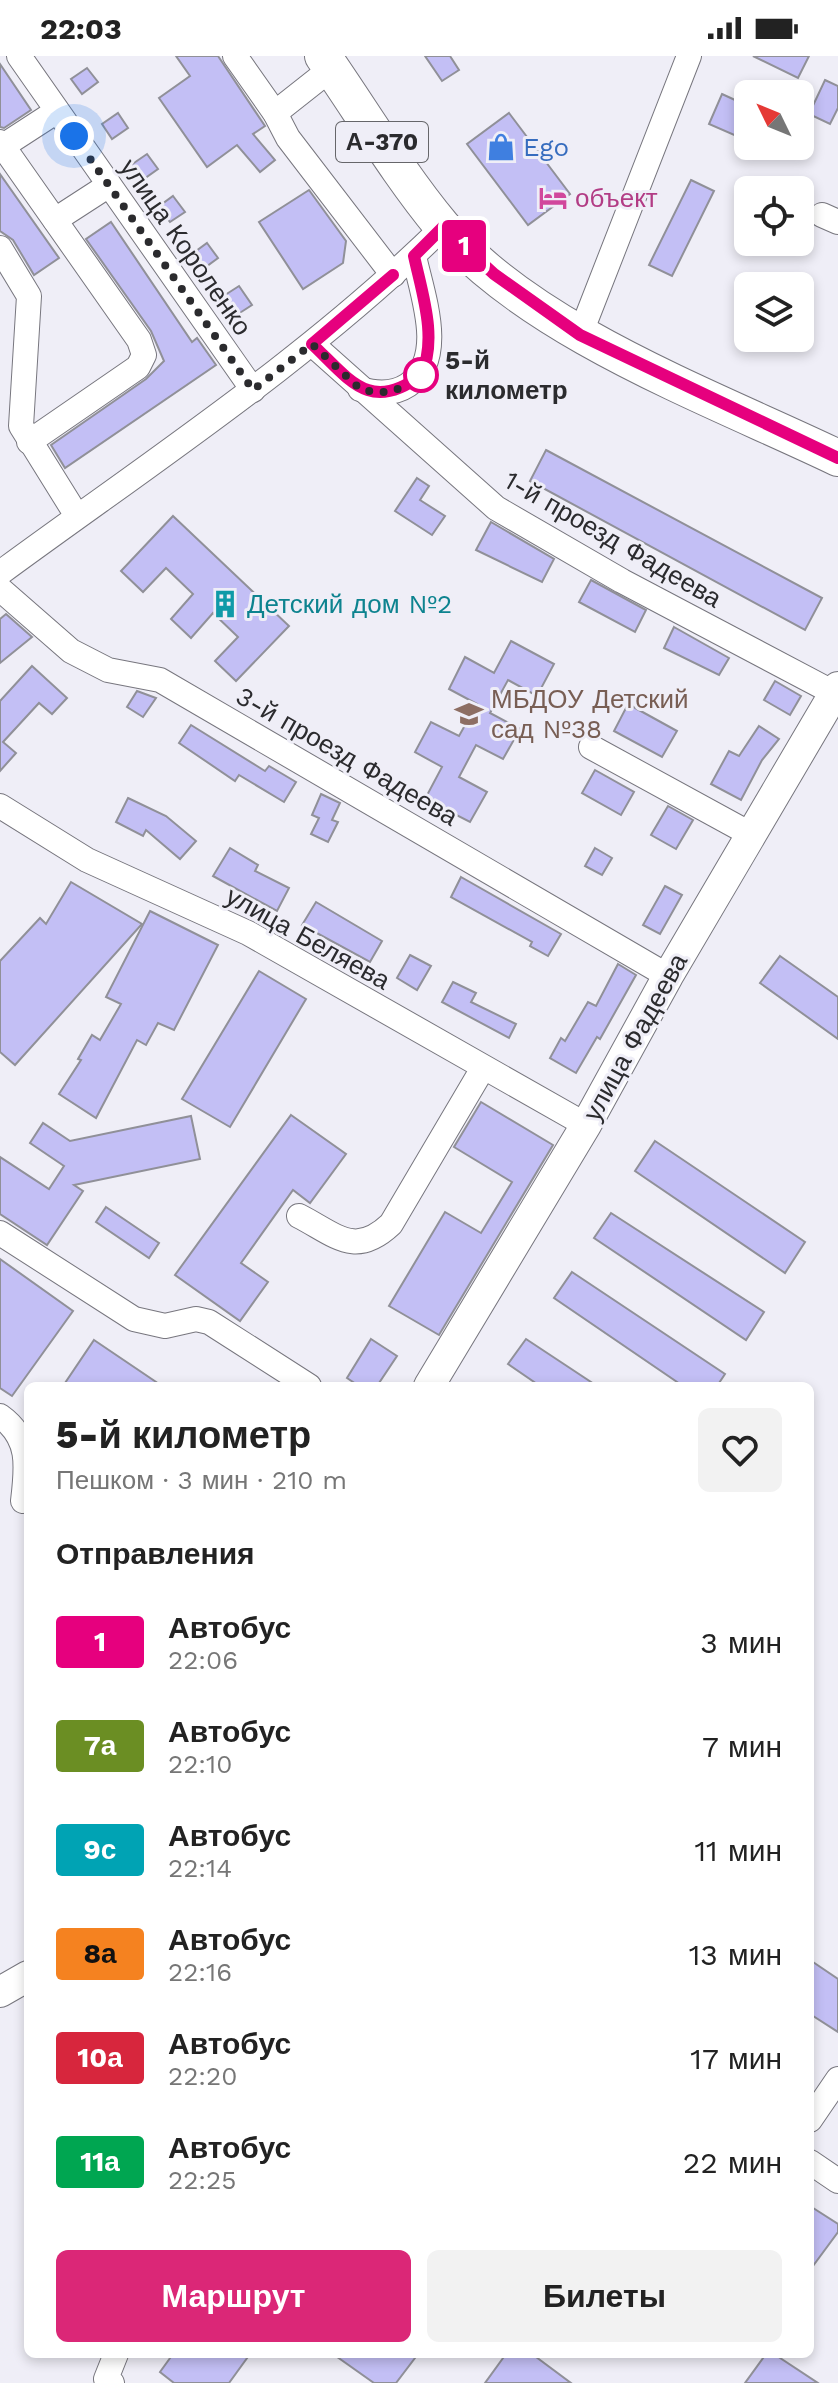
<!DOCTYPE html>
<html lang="ru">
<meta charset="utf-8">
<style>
body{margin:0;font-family:"Work Sans",sans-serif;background:#f2f2f2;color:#222;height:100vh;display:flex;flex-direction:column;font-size:30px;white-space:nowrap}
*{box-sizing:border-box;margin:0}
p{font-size:26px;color:#767676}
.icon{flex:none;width:44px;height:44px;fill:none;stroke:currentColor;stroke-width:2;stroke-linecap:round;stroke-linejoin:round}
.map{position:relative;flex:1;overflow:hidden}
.drawer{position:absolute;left:24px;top:1326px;width:790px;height:976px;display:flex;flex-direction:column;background:#fff;border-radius:12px;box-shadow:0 4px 12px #0003}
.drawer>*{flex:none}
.badge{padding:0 16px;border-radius:6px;font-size:28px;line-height:52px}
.needle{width:52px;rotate:313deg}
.buttons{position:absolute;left:734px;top:24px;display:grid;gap:16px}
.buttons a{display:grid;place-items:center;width:80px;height:80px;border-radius:12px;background:#fff;box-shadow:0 4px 12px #0003;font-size:40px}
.you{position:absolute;width:40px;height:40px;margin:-20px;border:6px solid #fff;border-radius:50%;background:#1a73e8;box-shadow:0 0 0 12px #1a73e833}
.map>.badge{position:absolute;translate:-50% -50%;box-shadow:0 0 0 4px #fff}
h2{padding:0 32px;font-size:30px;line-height:72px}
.round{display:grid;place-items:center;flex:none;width:84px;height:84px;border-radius:12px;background:#f2f2f2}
.overview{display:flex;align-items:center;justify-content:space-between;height:136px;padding:0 32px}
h1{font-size:38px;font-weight:800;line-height:60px}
.action{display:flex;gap:16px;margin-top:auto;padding:16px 32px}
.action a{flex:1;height:92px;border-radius:12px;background:#db2777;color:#fff;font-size:32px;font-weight:800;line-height:92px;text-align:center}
.action a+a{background:#f2f2f2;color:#222}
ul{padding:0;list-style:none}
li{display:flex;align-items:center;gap:24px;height:104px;padding:0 32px}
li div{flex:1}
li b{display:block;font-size:30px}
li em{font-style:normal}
li .badge{min-width:88px;font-weight:700;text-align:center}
.status{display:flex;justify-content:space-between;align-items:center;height:56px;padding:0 40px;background:#fff;direction:ltr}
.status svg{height:22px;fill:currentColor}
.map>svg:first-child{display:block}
</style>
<div class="status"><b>22:03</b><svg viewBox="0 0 49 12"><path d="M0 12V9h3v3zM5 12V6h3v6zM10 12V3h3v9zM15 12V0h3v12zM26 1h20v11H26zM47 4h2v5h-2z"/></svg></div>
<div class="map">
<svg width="838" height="2327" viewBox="0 0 838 2327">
<rect width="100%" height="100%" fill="#efeef7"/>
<g fill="#c3bff5" stroke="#909098" stroke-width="2">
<polygon points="176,0 218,0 265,70 253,78 275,104 260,116 237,89 207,111 159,42 190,20"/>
<polygon points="425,0 450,0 459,14 442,25"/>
<polygon points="753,0 809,0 798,22"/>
<polygon points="0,8 31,54 4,72 0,71"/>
<polygon points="87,12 98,26 82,38 71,23"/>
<polygon points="825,24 838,30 838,52 830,68 809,58"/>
<polygon points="722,38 748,50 748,85 709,68"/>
<polygon points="118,57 128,72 112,83 102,68"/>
<polygon points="509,57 570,138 528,169 467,88"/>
<polygon points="147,98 158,113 141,125 131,109"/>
<polygon points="0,118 59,202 34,219 13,184 0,175"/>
<polygon points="691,124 714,135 672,220 649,209"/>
<polygon points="309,134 346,185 343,207 303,233 259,166"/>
<polygon points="173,140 185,156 170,166 158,151"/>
<polygon points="111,166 192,286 197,282 216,309 65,412 51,389 146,323 164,305 151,275 86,183"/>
<polygon points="207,187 218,202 203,213 192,198"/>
<polygon points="239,230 252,249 235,260 222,241"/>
<polygon points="546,394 822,542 805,574 530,425"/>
<polygon points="417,422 429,430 420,444 445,460 432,479 395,455"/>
<polygon points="173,460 289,570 236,625 215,605 238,581 213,557 191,582 171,563 193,538 166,512 143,536 121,515"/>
<polygon points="491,466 554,503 542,526 476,494"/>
<polygon points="591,524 646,554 635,576 579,546"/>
<polygon points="6,558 32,581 0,607 0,563"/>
<polygon points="674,571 729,602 719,619 664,592"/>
<polygon points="511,585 554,608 537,640 508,624 490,657 520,673 503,703 476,689 459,721 487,736 470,766 425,743 442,711 415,696 431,666 459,680 477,648 449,633 465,601 494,617"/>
<polygon points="32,610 67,642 52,658 39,647 3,686 16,697 0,715 0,645"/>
<polygon points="775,625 801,640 790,659 764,644"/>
<polygon points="137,635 156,642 143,661 127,651"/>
<polygon points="628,648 677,675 662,701 614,675"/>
<polygon points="191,669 265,715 269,710 296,726 284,746 239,719 235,725 179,687"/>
<polygon points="759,670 779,683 762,704 741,744 711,728 729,695 739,700"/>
<polygon points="595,714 634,736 621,759 582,737"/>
<polygon points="321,738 340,747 332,764 338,766 328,786 311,778 319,762 312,759"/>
<polygon points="128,742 166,760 196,785 180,803 146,774 143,780 116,766"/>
<polygon points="668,750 693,764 676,793 651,779"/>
<polygon points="230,792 258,809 255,815 289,832 277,855 213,820"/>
<polygon points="595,792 612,802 602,819 585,810"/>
<polygon points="461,821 561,878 548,900 530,890 532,886 451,841"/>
<polygon points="71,826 142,868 15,1009 0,996 0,905 40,862 46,868"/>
<polygon points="665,830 682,839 660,878 643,869"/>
<polygon points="316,846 382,885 370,906 302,869"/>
<polygon points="150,855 218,889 174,974 158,967 146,989 137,984 96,1062 59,1038 81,1004 78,1003 92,979 100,984 121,948 106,941"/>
<polygon points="410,899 431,910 417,934 397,922"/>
<polygon points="780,900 838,941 838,983 760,927"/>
<polygon points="618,908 636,919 600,983 597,981 576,1017 550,1002 561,982 565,985 588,946 596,950"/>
<polygon points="259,915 306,943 230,1071 182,1043"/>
<polygon points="453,926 476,937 471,946 516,968 509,982 442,946"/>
<polygon points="481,1046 553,1089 439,1279 389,1250 445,1156 481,1177 512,1126 454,1091"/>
<polygon points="291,1059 346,1098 310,1147 293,1134 241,1207 268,1226 240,1265 175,1219"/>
<polygon points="191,1060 200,1103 74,1129 83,1135 47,1189 0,1158 0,1101 49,1133 64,1110 30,1087 43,1067 70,1085"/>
<polygon points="655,1085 805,1186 785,1217 635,1115"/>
<polygon points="106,1151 159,1187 149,1202 96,1166"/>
<polygon points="611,1157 764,1256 746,1284 594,1182"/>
<polygon points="0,1203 73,1255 12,1340 0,1332"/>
<polygon points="572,1216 725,1318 717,1330 683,1330 554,1242"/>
<polygon points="371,1283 397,1300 377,1330 359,1330 347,1322"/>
<polygon points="526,1283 597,1330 540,1330 508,1308"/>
<polygon points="94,1284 162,1330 63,1330"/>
<polygon points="810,1904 838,1923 838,1976 810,1958"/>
<polygon points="810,2150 838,2168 838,2176 810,2214"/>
<polygon points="173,2298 250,2298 229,2327 174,2327 160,2316"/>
<polygon points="333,2298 418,2298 396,2327 374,2327"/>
<polygon points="506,2298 532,2298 571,2327 485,2327"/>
<polygon points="766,2298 774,2298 818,2327 745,2327"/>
</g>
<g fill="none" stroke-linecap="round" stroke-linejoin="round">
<defs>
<g id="minor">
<polyline points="19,0 253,334"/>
<polyline points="235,0 275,57 288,82 393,219"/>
<polyline points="275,57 332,12"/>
<polyline points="0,86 139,284 144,299 138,311 29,386"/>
<polyline points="3,90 57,55"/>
<polyline points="822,159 838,166"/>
<polyline points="55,164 109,129"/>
<polyline points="0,192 29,240 21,370 77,460"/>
<polyline points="580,279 689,0"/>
<polyline points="312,288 496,452 622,525 834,637"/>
<path d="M360 333C377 338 393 339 408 329 447 302 422 238 414 200"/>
<path d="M0 517C151 406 309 303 443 171"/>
<polyline points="0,533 71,595 108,614 160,624 668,920"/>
<polyline points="591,691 752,779"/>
<polyline points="0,750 87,804 248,877 586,1069"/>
<path d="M299 1160C336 1179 355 1202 391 1168L483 1012"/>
<polyline points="0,1177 134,1263 165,1270 196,1263 209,1266 309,1330"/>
<path d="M0 1360C31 1382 27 1411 23 1445"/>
<polyline points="810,2064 838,2023"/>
<polyline points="810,2106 838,2125"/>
<polyline points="112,2327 106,2323 116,2298"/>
</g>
<g id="major">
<polyline points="429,1330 586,1069 668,920 838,631"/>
<polyline points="0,1936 28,1920"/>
</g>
<path id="highway" d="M323 0C362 56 398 117 442 170 532 276 713 342 838 402"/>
</defs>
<use href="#minor" stroke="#77767e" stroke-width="26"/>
<use href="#major" stroke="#77767e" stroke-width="32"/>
<use href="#highway" stroke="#77767e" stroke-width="38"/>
<use href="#minor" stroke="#fff" stroke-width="24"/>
<use href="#major" stroke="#fff" stroke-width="30"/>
<use href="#highway" stroke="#fff" stroke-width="36"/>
</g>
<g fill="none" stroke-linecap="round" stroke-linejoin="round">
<defs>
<path id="line" d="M393 219 312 288C349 323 370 358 421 319 438 283 422 237 414 200L443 171 494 218 580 279 838 402"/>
</defs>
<use href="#line" stroke="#fff" stroke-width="18"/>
<use href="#line" stroke="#e6007e" stroke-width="12"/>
<path stroke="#2b2b2e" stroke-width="8" stroke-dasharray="0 14.4" d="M74 80 253 334 312 288 360 333C385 340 401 335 421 319"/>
</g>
<defs>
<symbol id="shop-bare" viewBox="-9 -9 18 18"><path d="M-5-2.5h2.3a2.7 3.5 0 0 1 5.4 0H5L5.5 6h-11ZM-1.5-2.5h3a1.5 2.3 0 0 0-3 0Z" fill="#3f7fe0" stroke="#efeef7" stroke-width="2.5" paint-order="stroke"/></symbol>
<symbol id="hotel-bare" viewBox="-9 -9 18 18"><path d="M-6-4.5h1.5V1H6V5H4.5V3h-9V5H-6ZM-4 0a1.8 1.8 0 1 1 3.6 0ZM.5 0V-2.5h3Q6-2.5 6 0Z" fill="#d1479c" stroke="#efeef7" stroke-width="2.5" paint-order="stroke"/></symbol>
<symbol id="building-bare" viewBox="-9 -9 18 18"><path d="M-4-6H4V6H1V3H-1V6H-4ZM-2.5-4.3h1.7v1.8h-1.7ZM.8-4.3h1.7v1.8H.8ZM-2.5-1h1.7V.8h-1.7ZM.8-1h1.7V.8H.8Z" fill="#0f9aa8" stroke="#efeef7" stroke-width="2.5" paint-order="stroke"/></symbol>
<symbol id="school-bare" viewBox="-9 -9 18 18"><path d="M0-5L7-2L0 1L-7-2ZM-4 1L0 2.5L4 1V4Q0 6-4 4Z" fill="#8d6e63" stroke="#efeef7" stroke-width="2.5" paint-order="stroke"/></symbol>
</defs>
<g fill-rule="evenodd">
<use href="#shop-bare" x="481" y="71" width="40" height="40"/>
<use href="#hotel-bare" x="533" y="122" width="40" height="40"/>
<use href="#building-bare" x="205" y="528" width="40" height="40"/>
<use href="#school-bare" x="449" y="638" width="40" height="40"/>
</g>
<circle fill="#fff" stroke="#e6007e" stroke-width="4" cx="421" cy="319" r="16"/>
<g text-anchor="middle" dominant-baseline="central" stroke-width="6" stroke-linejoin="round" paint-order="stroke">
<rect fill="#efeef7" stroke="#66666a" stroke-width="2" x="336" y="66" width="92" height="40" rx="6"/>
<g font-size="24" font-weight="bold" fill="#2b2b2e">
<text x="382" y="86">А-370</text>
</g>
<g font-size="26" fill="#366cbe" stroke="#efeef7" text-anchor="start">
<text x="523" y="91">Ego</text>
</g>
<g font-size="26" fill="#b23c85" stroke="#efeef7" text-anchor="start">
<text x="575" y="142">объект</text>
</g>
<g font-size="26" fill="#2b2b2e" stroke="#efeef7">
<text transform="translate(186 191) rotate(55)">улица Короленко</text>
<text transform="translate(613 483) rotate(30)">1-й проезд Фадеева</text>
<text transform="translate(347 700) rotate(30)">3-й проезд Фадеева</text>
<text transform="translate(308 882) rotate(29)">улица Беляева</text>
<text transform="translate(635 981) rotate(-61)">улица Фадеева</text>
</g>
<g font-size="26" font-weight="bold" fill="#2b2b2e" stroke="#efeef7" text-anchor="start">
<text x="445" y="304">5-й<tspan x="445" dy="30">километр</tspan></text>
</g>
<g font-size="26" fill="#0d838f" stroke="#efeef7" text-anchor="start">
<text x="247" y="548">Детский дом №2</text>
</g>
<g font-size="26" fill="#785e54" stroke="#efeef7" text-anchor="start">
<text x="491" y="643">МБДОУ Детский<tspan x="491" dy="30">сад №38</tspan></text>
</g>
</g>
</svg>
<div class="buttons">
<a><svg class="needle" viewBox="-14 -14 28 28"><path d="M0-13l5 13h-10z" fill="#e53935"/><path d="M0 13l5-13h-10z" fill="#767676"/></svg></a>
<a><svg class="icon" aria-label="locate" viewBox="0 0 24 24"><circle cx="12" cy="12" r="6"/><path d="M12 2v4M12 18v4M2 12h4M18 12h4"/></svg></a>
<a><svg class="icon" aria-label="layers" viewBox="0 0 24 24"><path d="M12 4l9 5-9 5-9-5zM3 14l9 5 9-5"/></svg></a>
</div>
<div class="you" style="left:74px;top:80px"></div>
<b class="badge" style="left:464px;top:190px;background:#e6007e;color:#fff">1</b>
<section class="drawer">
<div class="overview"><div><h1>5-й километр</h1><p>Пешком · 3 мин · 210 m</p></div><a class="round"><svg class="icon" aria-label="heart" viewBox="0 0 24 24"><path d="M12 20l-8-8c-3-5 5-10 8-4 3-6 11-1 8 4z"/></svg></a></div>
<h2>Отправления</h2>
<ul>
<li><span class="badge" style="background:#e6007e;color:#fff">1</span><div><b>Автобус</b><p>22:06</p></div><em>3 мин</em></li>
<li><span class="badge" style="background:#6b8e23;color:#fff">7а</span><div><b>Автобус</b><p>22:10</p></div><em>7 мин</em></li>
<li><span class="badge" style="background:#00a3b4;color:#fff">9с</span><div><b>Автобус</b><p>22:14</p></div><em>11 мин</em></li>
<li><span class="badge" style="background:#f58220;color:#111">8а</span><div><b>Автобус</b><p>22:16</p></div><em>13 мин</em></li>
<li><span class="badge" style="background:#d7263d;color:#fff">10а</span><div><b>Автобус</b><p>22:20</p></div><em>17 мин</em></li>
<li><span class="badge" style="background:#00a651;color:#fff">11а</span><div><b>Автобус</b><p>22:25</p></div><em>22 мин</em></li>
</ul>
<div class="action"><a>Маршрут</a><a>Билеты</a></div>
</section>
</div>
